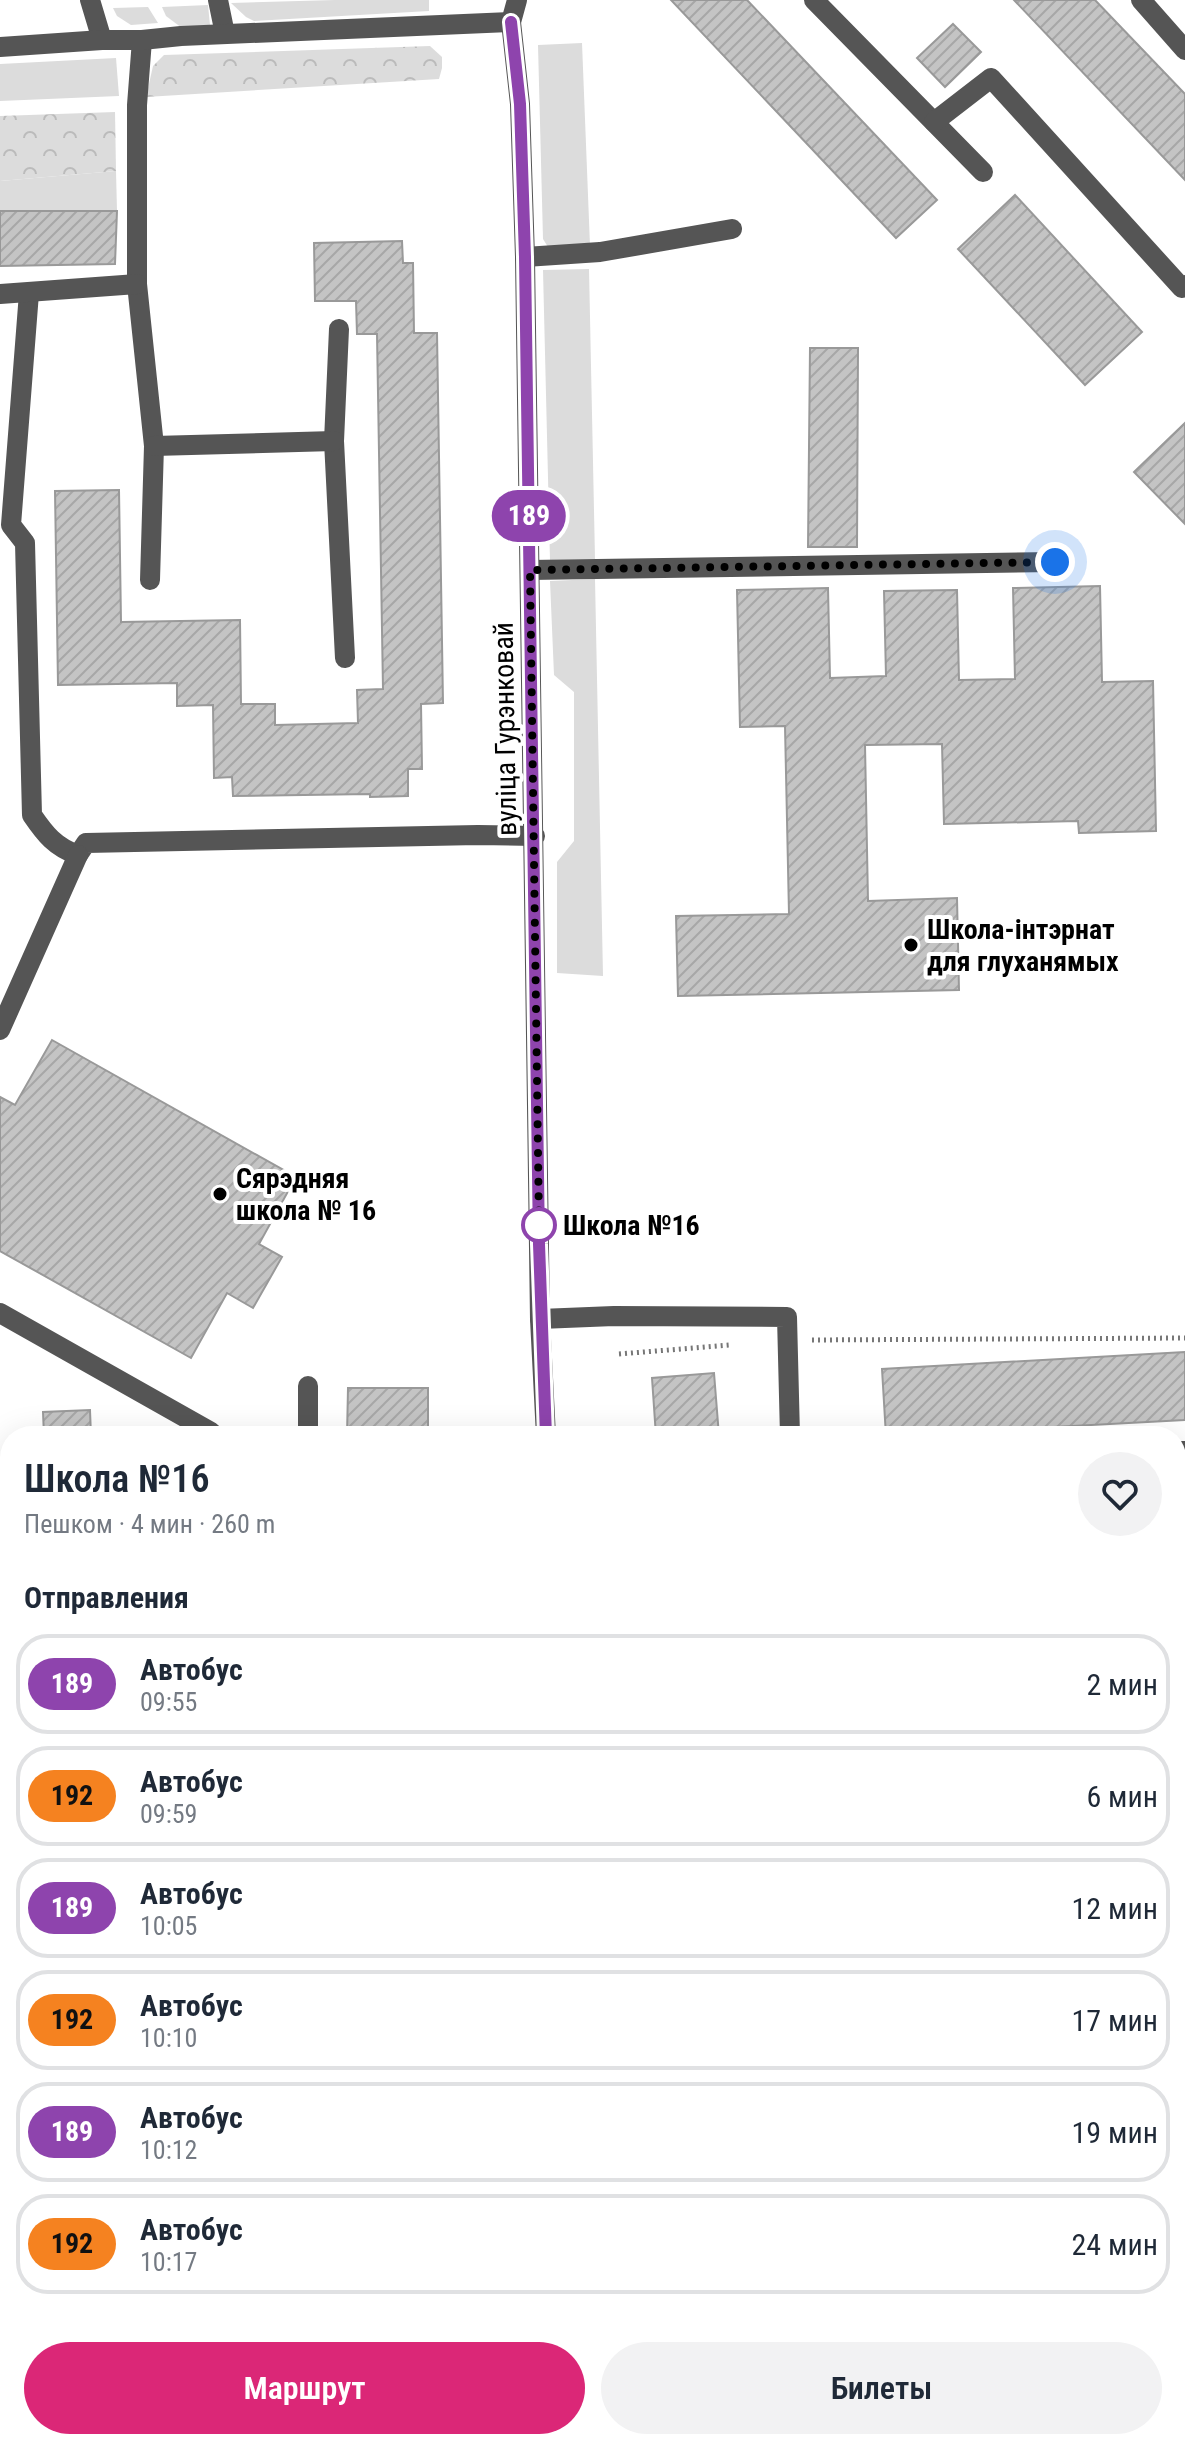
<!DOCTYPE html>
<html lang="ru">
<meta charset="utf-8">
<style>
body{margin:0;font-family:"Roboto Condensed",sans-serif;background:#f2f2f3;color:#1f2937;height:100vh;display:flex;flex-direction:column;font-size:30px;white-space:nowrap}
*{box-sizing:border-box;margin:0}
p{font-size:26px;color:#747a83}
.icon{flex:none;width:44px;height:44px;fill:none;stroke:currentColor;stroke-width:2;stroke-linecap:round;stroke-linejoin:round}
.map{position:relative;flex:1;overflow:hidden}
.panel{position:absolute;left:0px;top:1426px;width:1186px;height:1024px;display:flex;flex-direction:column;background:#fff;border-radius:32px 32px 0 0;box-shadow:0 8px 32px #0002}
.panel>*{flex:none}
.badge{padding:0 16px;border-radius:26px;font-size:28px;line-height:52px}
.you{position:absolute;width:40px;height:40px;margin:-20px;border:6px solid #fff;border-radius:50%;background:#1a73e8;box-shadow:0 0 0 12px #1a73e833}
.map>.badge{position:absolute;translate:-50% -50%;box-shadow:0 0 0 4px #fff}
h2{padding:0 24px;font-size:30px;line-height:72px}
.round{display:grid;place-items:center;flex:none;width:84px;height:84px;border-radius:42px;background:#f2f2f3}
.head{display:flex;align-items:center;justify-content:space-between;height:136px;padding:0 24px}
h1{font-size:38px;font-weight:600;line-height:60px}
.action{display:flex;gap:16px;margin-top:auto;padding:16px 24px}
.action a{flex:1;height:92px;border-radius:48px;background:#db2777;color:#fff;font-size:32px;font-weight:600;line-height:92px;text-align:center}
.action a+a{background:#f2f2f3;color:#1f2937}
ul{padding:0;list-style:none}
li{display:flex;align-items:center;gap:24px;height:100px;margin:0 16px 12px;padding:0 8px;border:4px solid #e0e1e3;border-radius:32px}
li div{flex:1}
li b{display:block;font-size:30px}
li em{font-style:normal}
li .badge{min-width:88px;font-weight:700;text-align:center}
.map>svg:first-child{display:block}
</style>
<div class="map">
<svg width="1185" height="2450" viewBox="0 0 1185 2450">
<defs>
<pattern id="forest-crowns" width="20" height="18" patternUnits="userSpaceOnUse" patternTransform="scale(2)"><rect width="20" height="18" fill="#dcdcdc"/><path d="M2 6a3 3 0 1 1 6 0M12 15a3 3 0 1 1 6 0" fill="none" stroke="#bbb"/></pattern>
<pattern id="building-hatch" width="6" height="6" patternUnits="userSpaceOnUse" patternTransform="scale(2)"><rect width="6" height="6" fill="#c4c4c4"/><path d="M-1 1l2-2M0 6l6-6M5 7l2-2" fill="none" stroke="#a7a7a7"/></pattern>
</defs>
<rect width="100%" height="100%" fill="#fff"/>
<g fill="#dcdcdc">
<polygon points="335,0 429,0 429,11 254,21 246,17 231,3"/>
<polygon points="208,5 210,25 182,28 166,16 162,7"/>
<polygon points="148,7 158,23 131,25 117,16 113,8"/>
<polygon points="582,43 590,246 548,247 543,239 538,45"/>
<polygon points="116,58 119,96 0,101 0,64"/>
<polygon points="116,171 117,211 0,211 0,181"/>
<polygon points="589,269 595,559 550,560 543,270"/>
<polygon points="595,579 603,976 557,973 557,862 574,841 574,692 554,675 550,581"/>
<polygon points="0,1467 10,1482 10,1582 0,1592"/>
</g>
<g fill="url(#forest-crowns)">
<polygon points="430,46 442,57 442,68 439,79 146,97 153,66 164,55"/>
<polygon points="115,112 116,171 0,181 0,116"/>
<polygon points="0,2415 10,2415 10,2440 669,2440 669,2450 0,2450"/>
</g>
<g fill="url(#building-hatch)" stroke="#999" stroke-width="2">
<polygon points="671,0 747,0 937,200 896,238"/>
<polygon points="1014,0 1095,0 1185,94 1185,180"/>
<polygon points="953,24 981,52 945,87 917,58"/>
<polygon points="1015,195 1142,332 1085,385 958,249"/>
<polygon points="0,211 117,211 115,264 0,266"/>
<polygon points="402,241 403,263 413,263 414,333 437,333 443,703 421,704 422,769 408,769 408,796 370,797 370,794 233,796 232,777 214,778 213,705 177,706 177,683 58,685 55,491 119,490 121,622 240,620 241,704 275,704 275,725 358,723 357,690 383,689 377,334 357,334 356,301 315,301 314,243"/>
<polygon points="810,348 858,348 857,547 808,547"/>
<polygon points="1185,423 1185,524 1134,472"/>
<polygon points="1100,586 1102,682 1153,681 1156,831 1079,833 1078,821 944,824 942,744 865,745 868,901 957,898 959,990 678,996 676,916 789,914 785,726 740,727 737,590 828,588 830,678 886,676 884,591 957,590 959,680 1015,679 1013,588"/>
<polygon points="52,1040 296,1177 259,1244 282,1257 253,1308 227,1293 191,1358 0,1251 0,1097 15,1105"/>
<polygon points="1185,1352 1185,1420 886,1436 882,1369"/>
<polygon points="714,1373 719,1436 656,1436 652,1378"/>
<polygon points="348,1388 428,1388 428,1436 347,1436"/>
<polygon points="90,1410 91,1436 44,1436 43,1412"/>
</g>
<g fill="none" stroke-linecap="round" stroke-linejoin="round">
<g stroke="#777" stroke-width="5" stroke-dasharray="2 4" stroke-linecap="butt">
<polyline points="812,1340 1185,1338"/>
<polyline points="619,1354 730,1345"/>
<polyline points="1176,1928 1185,1928"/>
<polyline points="1176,2003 1185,1992"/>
</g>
<g stroke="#555" stroke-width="20">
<polyline points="90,0 102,40"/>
<polyline points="218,0 225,34"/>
<polyline points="517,0 511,22 520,104 525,257 540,1319 546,1436"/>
<polyline points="814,0 983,172"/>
<polyline points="1141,0 1185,50"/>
<polyline points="142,40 137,105 137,284 154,446 150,580"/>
<polyline points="0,47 102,40 142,40 181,36 511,22"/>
<polyline points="934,122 991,78 1182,288 1185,285"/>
<polyline points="525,257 600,252 732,229"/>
<path d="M29 293 11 525 25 543 32 815C45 834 55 847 78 855L86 843 478 835 535 836"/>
<polyline points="0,294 137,284"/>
<polyline points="339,329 334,441 345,658"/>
<polyline points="154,446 334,441"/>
<polyline points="530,570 1055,562"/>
<polyline points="0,1030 78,855"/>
<polyline points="0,1313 211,1432 212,1436"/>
<polyline points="540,1319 614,1316 787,1317 790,1436"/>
<polyline points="308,1386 308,1436"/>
<polyline points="1176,1451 1185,1451"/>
<polyline points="1176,1590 1185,1589"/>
<polyline points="8,1652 10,1678"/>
<polyline points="0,1703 10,1683"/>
<polyline points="1176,1750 1185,1750"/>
<polyline points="0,2395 10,2395"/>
<polyline points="1176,2404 1185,2404"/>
<polyline points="680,2450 681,2440"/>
</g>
</g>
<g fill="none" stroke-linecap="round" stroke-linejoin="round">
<defs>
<polyline id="line" points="511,22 520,104 525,257 539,1244 546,1436"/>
</defs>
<use href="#line" stroke="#fff" stroke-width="18"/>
<use href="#line" stroke="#8e44ad" stroke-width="12"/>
<polyline stroke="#000" stroke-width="8" stroke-dasharray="0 14.4" points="539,1225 530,570 1055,562"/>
</g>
<g fill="#000" stroke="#fff" stroke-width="3">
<circle cx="911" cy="945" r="8"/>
<circle cx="220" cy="1194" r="8"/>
</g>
<circle fill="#fff" stroke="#8e44ad" stroke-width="4" cx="539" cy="1225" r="16"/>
<g text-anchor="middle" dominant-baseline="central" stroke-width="8" stroke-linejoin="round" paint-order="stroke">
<g font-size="28" fill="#000" stroke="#fff">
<text transform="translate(505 729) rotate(-91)">вуліца Гурэнковай</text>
</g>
<g font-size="28" font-weight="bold" fill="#000" stroke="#fff" text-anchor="start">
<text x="927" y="929">Школа-інтэрнат<tspan x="927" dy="32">для глуханямых</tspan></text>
<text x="236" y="1178">Сярэдняя<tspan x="236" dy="32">школа № 16</tspan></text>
</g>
<g font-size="28" font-weight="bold" fill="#000" stroke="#fff" text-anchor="start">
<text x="563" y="1225">Школа №16</text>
</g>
</g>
</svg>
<div class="you" style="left:1055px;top:562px"></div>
<b class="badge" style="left:529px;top:516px;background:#8e44ad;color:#fff">189</b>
<section class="panel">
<div class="head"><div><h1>Школа №16</h1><p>Пешком · 4 мин · 260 m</p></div><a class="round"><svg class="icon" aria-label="heart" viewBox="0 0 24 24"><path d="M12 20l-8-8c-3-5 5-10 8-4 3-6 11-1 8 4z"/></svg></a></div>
<h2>Отправления</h2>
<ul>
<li><span class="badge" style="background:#8e44ad;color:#fff">189</span><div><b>Автобус</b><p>09:55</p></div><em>2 мин</em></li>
<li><span class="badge" style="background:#f58220;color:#111">192</span><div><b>Автобус</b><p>09:59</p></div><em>6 мин</em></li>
<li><span class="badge" style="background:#8e44ad;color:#fff">189</span><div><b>Автобус</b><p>10:05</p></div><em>12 мин</em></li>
<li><span class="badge" style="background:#f58220;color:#111">192</span><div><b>Автобус</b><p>10:10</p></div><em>17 мин</em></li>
<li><span class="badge" style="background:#8e44ad;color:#fff">189</span><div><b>Автобус</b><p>10:12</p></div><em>19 мин</em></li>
<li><span class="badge" style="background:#f58220;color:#111">192</span><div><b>Автобус</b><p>10:17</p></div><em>24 мин</em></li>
</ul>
<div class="action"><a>Маршрут</a><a>Билеты</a></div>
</section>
</div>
